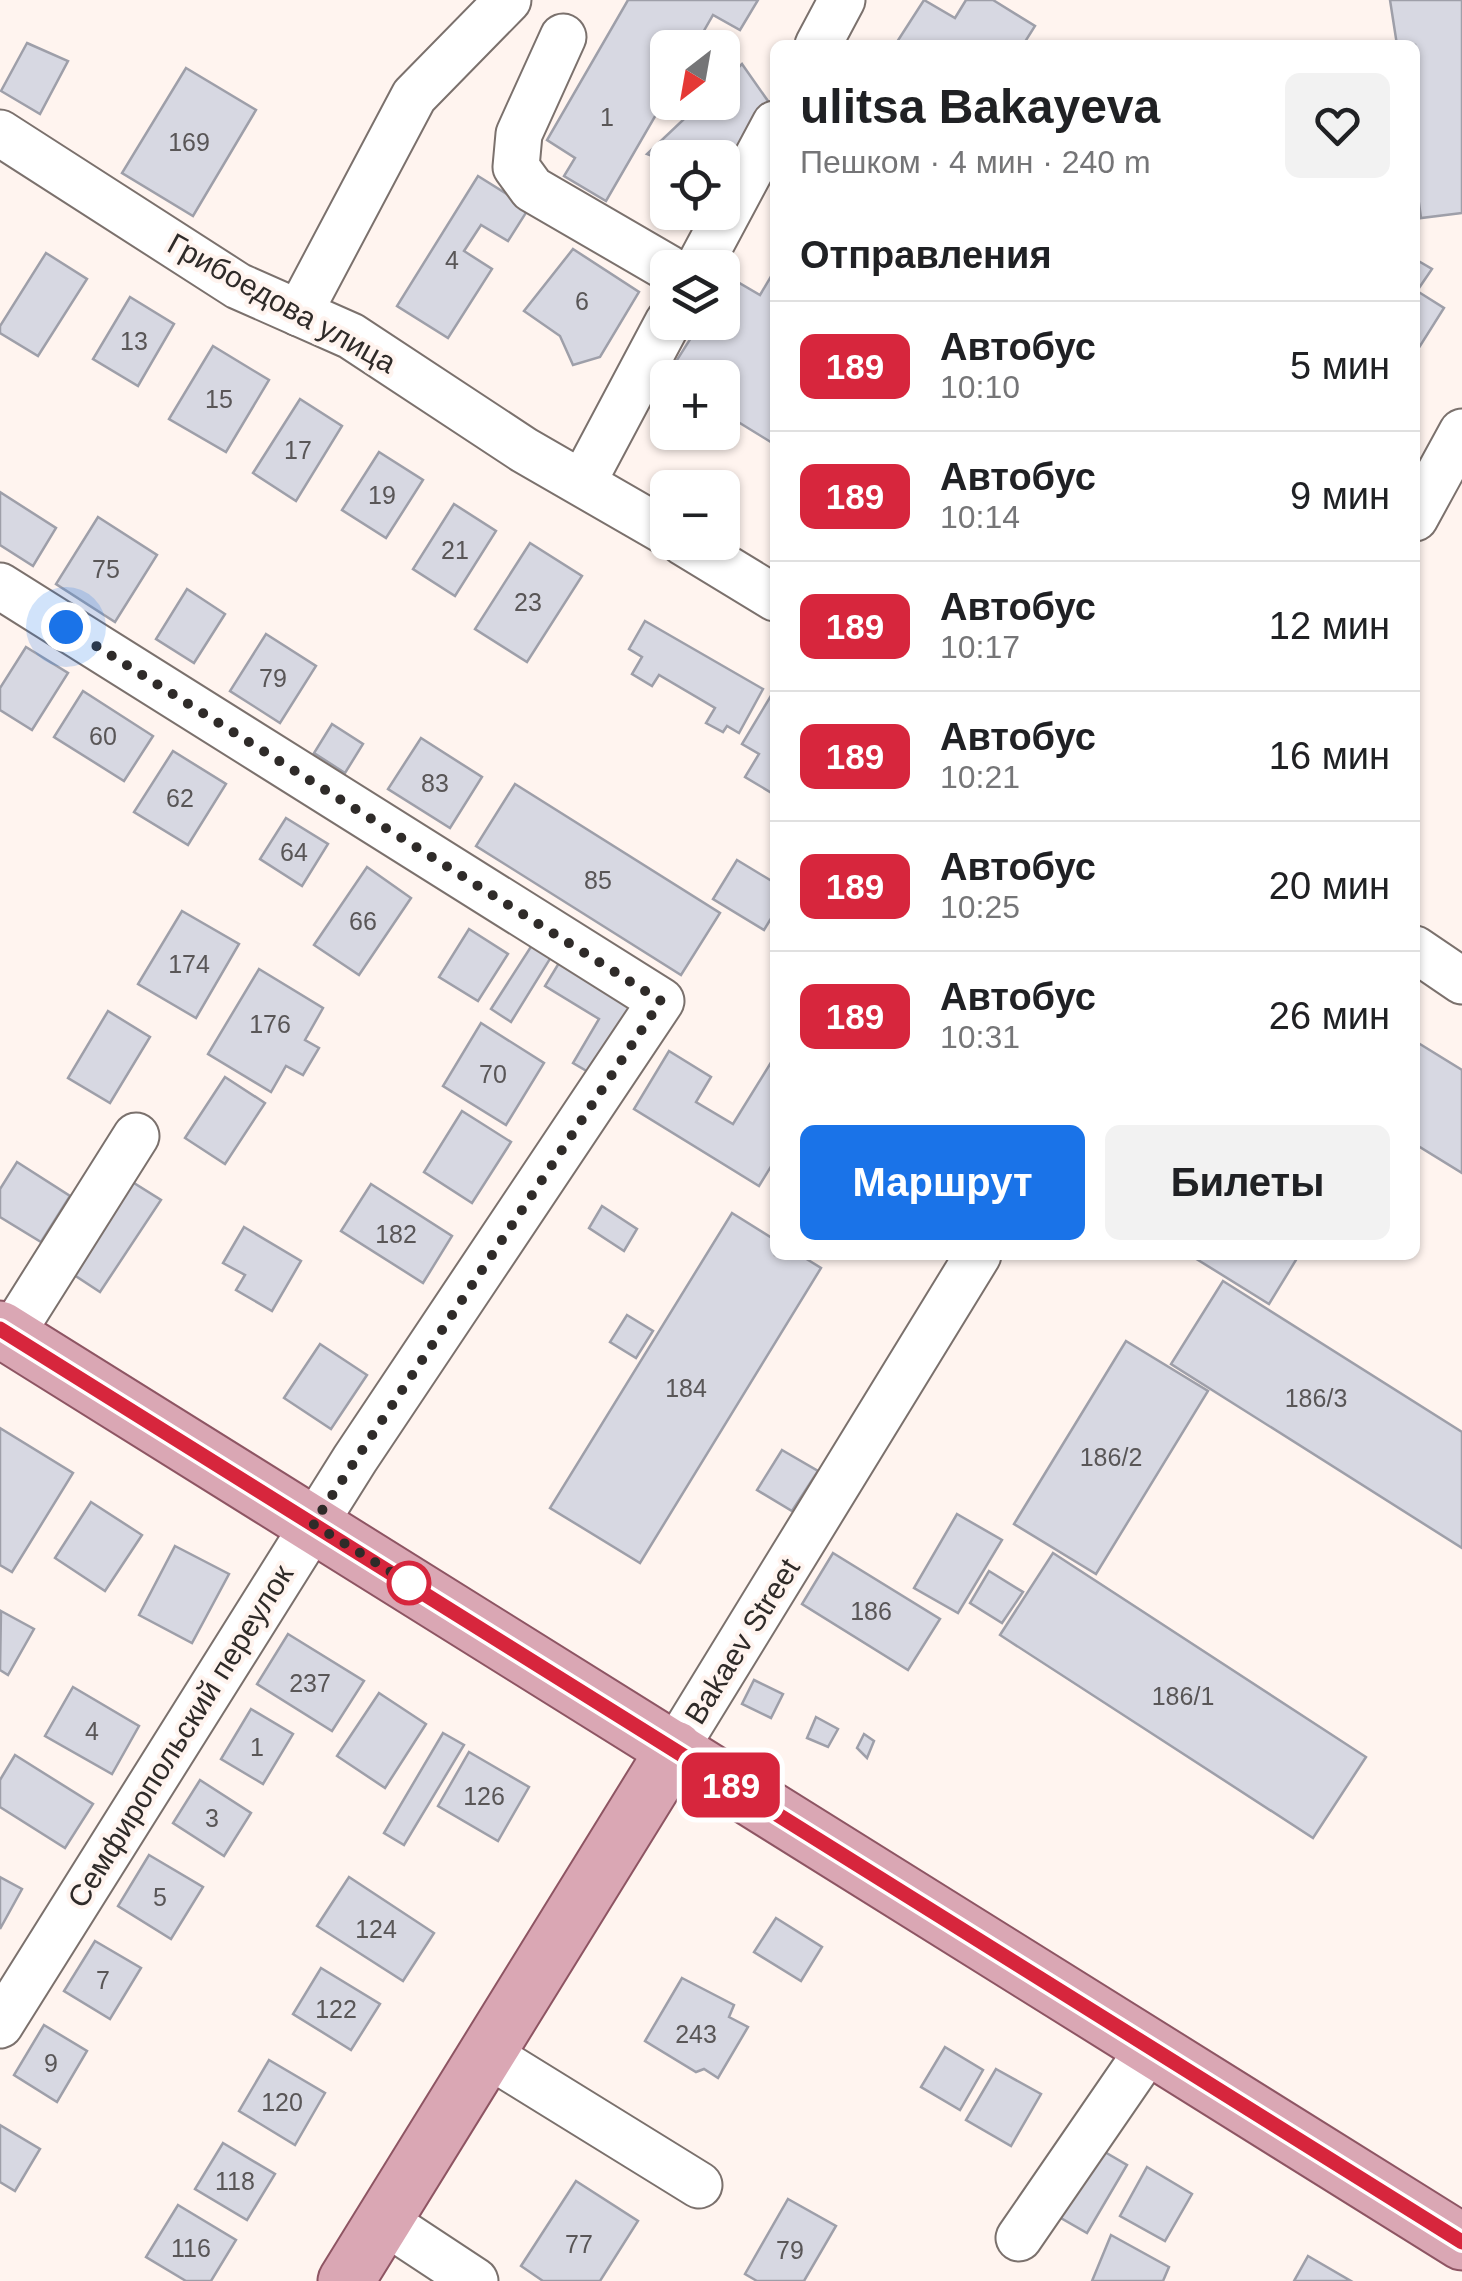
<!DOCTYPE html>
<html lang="ru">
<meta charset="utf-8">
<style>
body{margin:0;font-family:Arial,sans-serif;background:#f2f2f2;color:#202124;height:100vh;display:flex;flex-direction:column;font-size:38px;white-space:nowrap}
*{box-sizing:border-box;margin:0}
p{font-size:32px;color:#757577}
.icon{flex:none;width:55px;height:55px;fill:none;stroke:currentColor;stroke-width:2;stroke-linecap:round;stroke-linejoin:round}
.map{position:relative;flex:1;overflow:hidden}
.sheet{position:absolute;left:770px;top:40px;width:650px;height:1220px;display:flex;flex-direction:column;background:#fff;border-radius:15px;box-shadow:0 2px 8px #0004}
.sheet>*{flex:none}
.badge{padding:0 20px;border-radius:15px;font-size:35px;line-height:65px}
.needle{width:65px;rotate:211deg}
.controls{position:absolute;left:650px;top:30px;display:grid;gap:20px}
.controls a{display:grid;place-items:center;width:90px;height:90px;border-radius:15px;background:#fff;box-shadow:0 2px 8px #0004;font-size:50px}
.you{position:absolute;width:50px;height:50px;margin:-25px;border:8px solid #fff;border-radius:50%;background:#1a73e8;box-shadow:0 0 0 15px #1a73e833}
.map>.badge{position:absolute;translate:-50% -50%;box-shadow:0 0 0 5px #fff}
h2{padding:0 30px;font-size:38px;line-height:90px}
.round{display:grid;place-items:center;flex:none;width:105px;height:105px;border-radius:15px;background:#f2f2f2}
.headline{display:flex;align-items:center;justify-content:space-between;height:170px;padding:0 30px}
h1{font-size:48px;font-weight:600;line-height:75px}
.action{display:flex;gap:20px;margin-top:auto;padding:20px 30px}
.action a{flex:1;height:115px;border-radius:15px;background:#1a73e8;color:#fff;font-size:40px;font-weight:600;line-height:115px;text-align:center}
.action a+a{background:#f2f2f2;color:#202124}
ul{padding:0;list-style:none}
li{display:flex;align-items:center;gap:30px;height:130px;padding:0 30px;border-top:2px solid #e0e0e0}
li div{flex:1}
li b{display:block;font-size:38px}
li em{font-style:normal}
li .badge{min-width:110px;font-weight:700;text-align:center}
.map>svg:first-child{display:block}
</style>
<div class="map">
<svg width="1462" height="2281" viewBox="0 0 1462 2281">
<rect width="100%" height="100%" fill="#fff4ef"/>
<g fill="#d7d8e2" stroke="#9e9fa9" stroke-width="2.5">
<polygon points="628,0 758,0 740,30 713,15 694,48 668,48 668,94 606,201 564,176 575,158 547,140"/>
<polygon points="924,0 955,18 966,0 993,0 1035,26 1023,45 895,45"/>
<polygon points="1390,0 1462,0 1462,213 1421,218 1415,174 1415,45 1397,45"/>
<polygon points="27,43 68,61 40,114 1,91"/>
<polygon points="742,64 775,111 722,177 722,158 668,158 668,162 647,154 702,102 722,102 722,83"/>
<polygon points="186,68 256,110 193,216 122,173"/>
<polygon points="478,176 529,208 508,241 481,225 464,251 492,269 448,338 397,306"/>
<polygon points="573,249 639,292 600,357 573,365 560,336 524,311"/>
<polygon points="46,253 87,279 38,356 0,333 0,326"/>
<polygon points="1415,259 1432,269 1417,291 1444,308 1415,354"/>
<polygon points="773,273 775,275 774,444 722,412 722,378 699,378 675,363 701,322 722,322 722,287 729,277 760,295"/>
<polygon points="130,297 174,324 138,386 93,359"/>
<polygon points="213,346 269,380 226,452 169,419"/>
<polygon points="300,399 342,426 296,501 253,473"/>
<polygon points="379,452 423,480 386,538 342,510"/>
<polygon points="0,492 56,528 33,566 0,545"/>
<polygon points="454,504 496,531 455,596 413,569"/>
<polygon points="98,517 157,555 115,622 56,584"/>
<polygon points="530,543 582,576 527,662 475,629"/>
<polygon points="187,589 225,614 194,663 156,639"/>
<polygon points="645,621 763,689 739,733 727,726 723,732 706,723 715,708 659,675 652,686 632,674 642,657 629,649"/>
<polygon points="266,634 316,666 280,723 230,691"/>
<polygon points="26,647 68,673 32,730 0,710 0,688"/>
<polygon points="83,691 153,736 124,781 54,737"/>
<polygon points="772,694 775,696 775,795 745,777 759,754 742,744"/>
<polygon points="332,724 363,744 345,773 314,753"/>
<polygon points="421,738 482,777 450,828 388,789"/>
<polygon points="173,751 226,784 188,845 134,812"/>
<polygon points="515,784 720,913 681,975 476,846"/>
<polygon points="286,818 328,844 302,886 260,859"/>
<polygon points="737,860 775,883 775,912 764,930 713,899"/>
<polygon points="367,867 411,898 359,975 314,945"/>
<polygon points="182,911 239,944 196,1018 138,984"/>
<polygon points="469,929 508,954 478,1001 439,977"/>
<polygon points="534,942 553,954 511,1022 491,1009"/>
<polygon points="562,958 641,1005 597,1077 573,1063 599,1019 545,986"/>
<polygon points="259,969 323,1008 305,1040 319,1048 303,1075 286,1066 271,1092 208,1054"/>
<polygon points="108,1011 150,1037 110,1103 68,1078"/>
<polygon points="481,1023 544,1063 506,1125 443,1086"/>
<polygon points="1415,1041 1462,1070 1462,1173 1415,1144"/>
<polygon points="669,1051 711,1077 696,1102 733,1124 775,1056 775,1160 759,1186 634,1109"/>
<polygon points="225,1077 265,1103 225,1164 185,1138"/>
<polygon points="462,1111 511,1142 472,1203 424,1172"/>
<polygon points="17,1162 70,1196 41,1242 0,1217 0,1189"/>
<polygon points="126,1178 161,1200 100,1292 65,1269"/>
<polygon points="371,1184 452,1236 423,1283 341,1231"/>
<polygon points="602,1206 637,1229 624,1251 589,1228"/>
<polygon points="732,1213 775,1240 775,1255 800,1255 821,1268 640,1563 550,1508"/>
<polygon points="244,1227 301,1261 272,1311 236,1290 245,1275 223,1263"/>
<polygon points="1190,1255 1299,1255 1269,1304"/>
<polygon points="1223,1281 1462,1432 1462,1548 1171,1364"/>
<polygon points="627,1315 653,1331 636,1358 610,1342"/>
<polygon points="1126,1341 1208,1391 1096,1574 1014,1524"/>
<polygon points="320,1344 367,1375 331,1429 284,1398"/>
<polygon points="0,1428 73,1473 12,1572 0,1565"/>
<polygon points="782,1450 818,1471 792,1511 757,1490"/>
<polygon points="91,1502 142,1535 105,1591 55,1558"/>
<polygon points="957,1514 1002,1540 958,1613 914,1588"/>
<polygon points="175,1546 229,1574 192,1643 139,1615"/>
<polygon points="833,1553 940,1619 908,1670 802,1604"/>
<polygon points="1053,1553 1366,1757 1313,1838 1000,1635"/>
<polygon points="989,1571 1023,1592 1002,1623 970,1603"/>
<polygon points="1,1611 34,1629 8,1675 0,1670"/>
<polygon points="288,1634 364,1681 332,1731 257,1684"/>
<polygon points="754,1680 783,1694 771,1718 742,1704"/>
<polygon points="73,1687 139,1726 112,1774 45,1736"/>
<polygon points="379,1693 426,1724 385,1788 337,1756"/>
<polygon points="251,1709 293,1734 263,1784 221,1759"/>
<polygon points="816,1717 838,1729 828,1747 807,1738"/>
<polygon points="443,1733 464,1745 404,1845 384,1833"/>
<polygon points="864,1734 874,1741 867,1758 857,1748"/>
<polygon points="469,1752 529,1787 498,1841 438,1806"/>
<polygon points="15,1755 93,1804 65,1848 0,1807 0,1780"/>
<polygon points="200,1780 251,1813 224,1856 173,1823"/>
<polygon points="149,1855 203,1887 171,1939 118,1906"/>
<polygon points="0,1877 22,1889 0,1929"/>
<polygon points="349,1877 434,1933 403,1981 317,1926"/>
<polygon points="776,1918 822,1947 801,1981 754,1952"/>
<polygon points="95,1941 141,1968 110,2019 64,1991"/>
<polygon points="321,1968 380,2004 351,2050 293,2014"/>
<polygon points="682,1978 734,2005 729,2017 748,2027 718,2078 704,2069 696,2072 645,2041"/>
<polygon points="44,2025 87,2051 57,2102 14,2075"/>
<polygon points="945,2047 983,2070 960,2110 921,2087"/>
<polygon points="269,2060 325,2093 295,2145 239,2111"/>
<polygon points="996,2069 1041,2094 1011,2146 966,2120"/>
<polygon points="0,2125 40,2149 15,2191 0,2182"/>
<polygon points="1086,2141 1127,2165 1087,2233 1047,2210"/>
<polygon points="223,2143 275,2174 247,2220 195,2189"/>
<polygon points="1147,2167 1192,2194 1165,2241 1120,2216"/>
<polygon points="576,2181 638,2221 600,2281 543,2281 521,2266"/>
<polygon points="788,2199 836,2226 804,2281 757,2281 745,2274"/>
<polygon points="178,2205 236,2240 211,2281 186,2281 146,2257"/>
<polygon points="1111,2235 1169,2267 1163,2281 1092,2281"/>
<polygon points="1308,2256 1351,2281 1294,2281"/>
</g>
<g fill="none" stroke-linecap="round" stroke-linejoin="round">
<defs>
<g id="minor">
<polyline points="563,37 519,134 516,167 532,189 668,268"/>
<polyline points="818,45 842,0"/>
<polyline points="0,133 238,286 351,336 524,450 668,533"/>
<polyline points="698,268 775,124"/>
<polyline points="299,313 414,96 508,0"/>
<polyline points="583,482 668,322"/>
<polyline points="1415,518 1462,432"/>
<polyline points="683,542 775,598"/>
<polyline points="0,586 661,1001 355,1459 0,2025"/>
<polyline points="1415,949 1462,981"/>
<polyline points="10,1336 136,1136"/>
<polyline points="675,1749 978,1255"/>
<polyline points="487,2054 699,2185"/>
<polyline points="384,2221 475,2281"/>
<polyline points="1019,2238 1151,2046"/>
</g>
<g id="major">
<polyline points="0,1329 1462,2242"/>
<polyline points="346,2281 675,1749"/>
</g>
</defs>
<use href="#minor" stroke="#7b716d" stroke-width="49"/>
<use href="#major" stroke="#8e5563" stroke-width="59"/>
<use href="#minor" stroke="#fff" stroke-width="45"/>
<use href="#major" stroke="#daa7b4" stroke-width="55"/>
</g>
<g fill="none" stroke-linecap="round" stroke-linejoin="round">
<defs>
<polyline id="line" points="0,1329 1462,2242"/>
</defs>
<use href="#line" stroke="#fff" stroke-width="22"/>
<use href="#line" stroke="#d7263d" stroke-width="15"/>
<polyline stroke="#2f2b29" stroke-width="10" stroke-dasharray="0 18" points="66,627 661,1001 313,1524 409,1583"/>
</g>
<circle fill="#fff" stroke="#d7263d" stroke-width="5" cx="409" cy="1583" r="20"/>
<g text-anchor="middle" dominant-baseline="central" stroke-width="8" stroke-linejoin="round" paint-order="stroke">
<g font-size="25" fill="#595657">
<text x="607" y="117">1</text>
<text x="189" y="142">169</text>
<text x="452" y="260">4</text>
<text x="582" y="301">6</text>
<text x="134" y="341">13</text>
<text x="219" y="399">15</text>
<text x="298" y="450">17</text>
<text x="382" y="495">19</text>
<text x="455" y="550">21</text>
<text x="106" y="569">75</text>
<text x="528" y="602">23</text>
<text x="273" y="678">79</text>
<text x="103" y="736">60</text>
<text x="435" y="783">83</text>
<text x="180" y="798">62</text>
<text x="294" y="852">64</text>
<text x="598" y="880">85</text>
<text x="363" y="921">66</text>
<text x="189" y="964">174</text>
<text x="270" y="1024">176</text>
<text x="493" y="1074">70</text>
<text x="396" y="1234">182</text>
<text x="686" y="1388">184</text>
<text x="1316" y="1398">186/3</text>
<text x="1111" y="1457">186/2</text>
<text x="871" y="1611">186</text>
<text x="310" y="1683">237</text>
<text x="1183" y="1696">186/1</text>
<text x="92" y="1731">4</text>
<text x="257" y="1747">1</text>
<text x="484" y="1796">126</text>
<text x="212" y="1818">3</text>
<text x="160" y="1897">5</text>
<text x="376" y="1929">124</text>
<text x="103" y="1980">7</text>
<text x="336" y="2009">122</text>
<text x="696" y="2034">243</text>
<text x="51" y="2063">9</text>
<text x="282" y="2102">120</text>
<text x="235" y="2181">118</text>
<text x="579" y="2244">77</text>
<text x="191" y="2248">116</text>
<text x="790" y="2250">79</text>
</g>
<g font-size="30" fill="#2f2b29" stroke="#fff4ef">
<text transform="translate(282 303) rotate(29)">Грибоедова улица</text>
<text transform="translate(742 1641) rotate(-58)">Bakaev Street</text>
<text transform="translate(180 1736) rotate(-58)">Семфиропольский переулок</text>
</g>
</g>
</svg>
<div class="controls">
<a><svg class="needle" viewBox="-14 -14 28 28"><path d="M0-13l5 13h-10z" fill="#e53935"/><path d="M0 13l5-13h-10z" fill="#757577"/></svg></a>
<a><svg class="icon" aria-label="locate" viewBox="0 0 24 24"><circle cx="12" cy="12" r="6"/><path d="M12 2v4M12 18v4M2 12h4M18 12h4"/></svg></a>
<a><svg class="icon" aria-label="layers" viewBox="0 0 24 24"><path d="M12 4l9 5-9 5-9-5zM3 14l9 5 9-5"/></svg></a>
<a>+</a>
<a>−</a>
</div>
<div class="you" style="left:66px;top:627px"></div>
<b class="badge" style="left:731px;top:1785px;background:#d7263d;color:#fff">189</b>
<section class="sheet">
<div class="headline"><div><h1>ulitsa Bakayeva</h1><p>Пешком · 4 мин · 240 m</p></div><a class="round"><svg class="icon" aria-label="heart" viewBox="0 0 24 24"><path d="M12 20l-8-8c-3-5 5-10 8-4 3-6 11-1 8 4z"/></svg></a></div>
<h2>Отправления</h2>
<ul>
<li><span class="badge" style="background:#d7263d;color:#fff">189</span><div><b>Автобус</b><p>10:10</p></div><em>5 мин</em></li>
<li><span class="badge" style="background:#d7263d;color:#fff">189</span><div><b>Автобус</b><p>10:14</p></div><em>9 мин</em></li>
<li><span class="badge" style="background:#d7263d;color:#fff">189</span><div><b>Автобус</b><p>10:17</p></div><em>12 мин</em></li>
<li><span class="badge" style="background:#d7263d;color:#fff">189</span><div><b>Автобус</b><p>10:21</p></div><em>16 мин</em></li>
<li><span class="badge" style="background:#d7263d;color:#fff">189</span><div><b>Автобус</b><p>10:25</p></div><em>20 мин</em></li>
<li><span class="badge" style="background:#d7263d;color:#fff">189</span><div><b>Автобус</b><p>10:31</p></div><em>26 мин</em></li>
</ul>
<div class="action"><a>Маршрут</a><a>Билеты</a></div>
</section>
</div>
